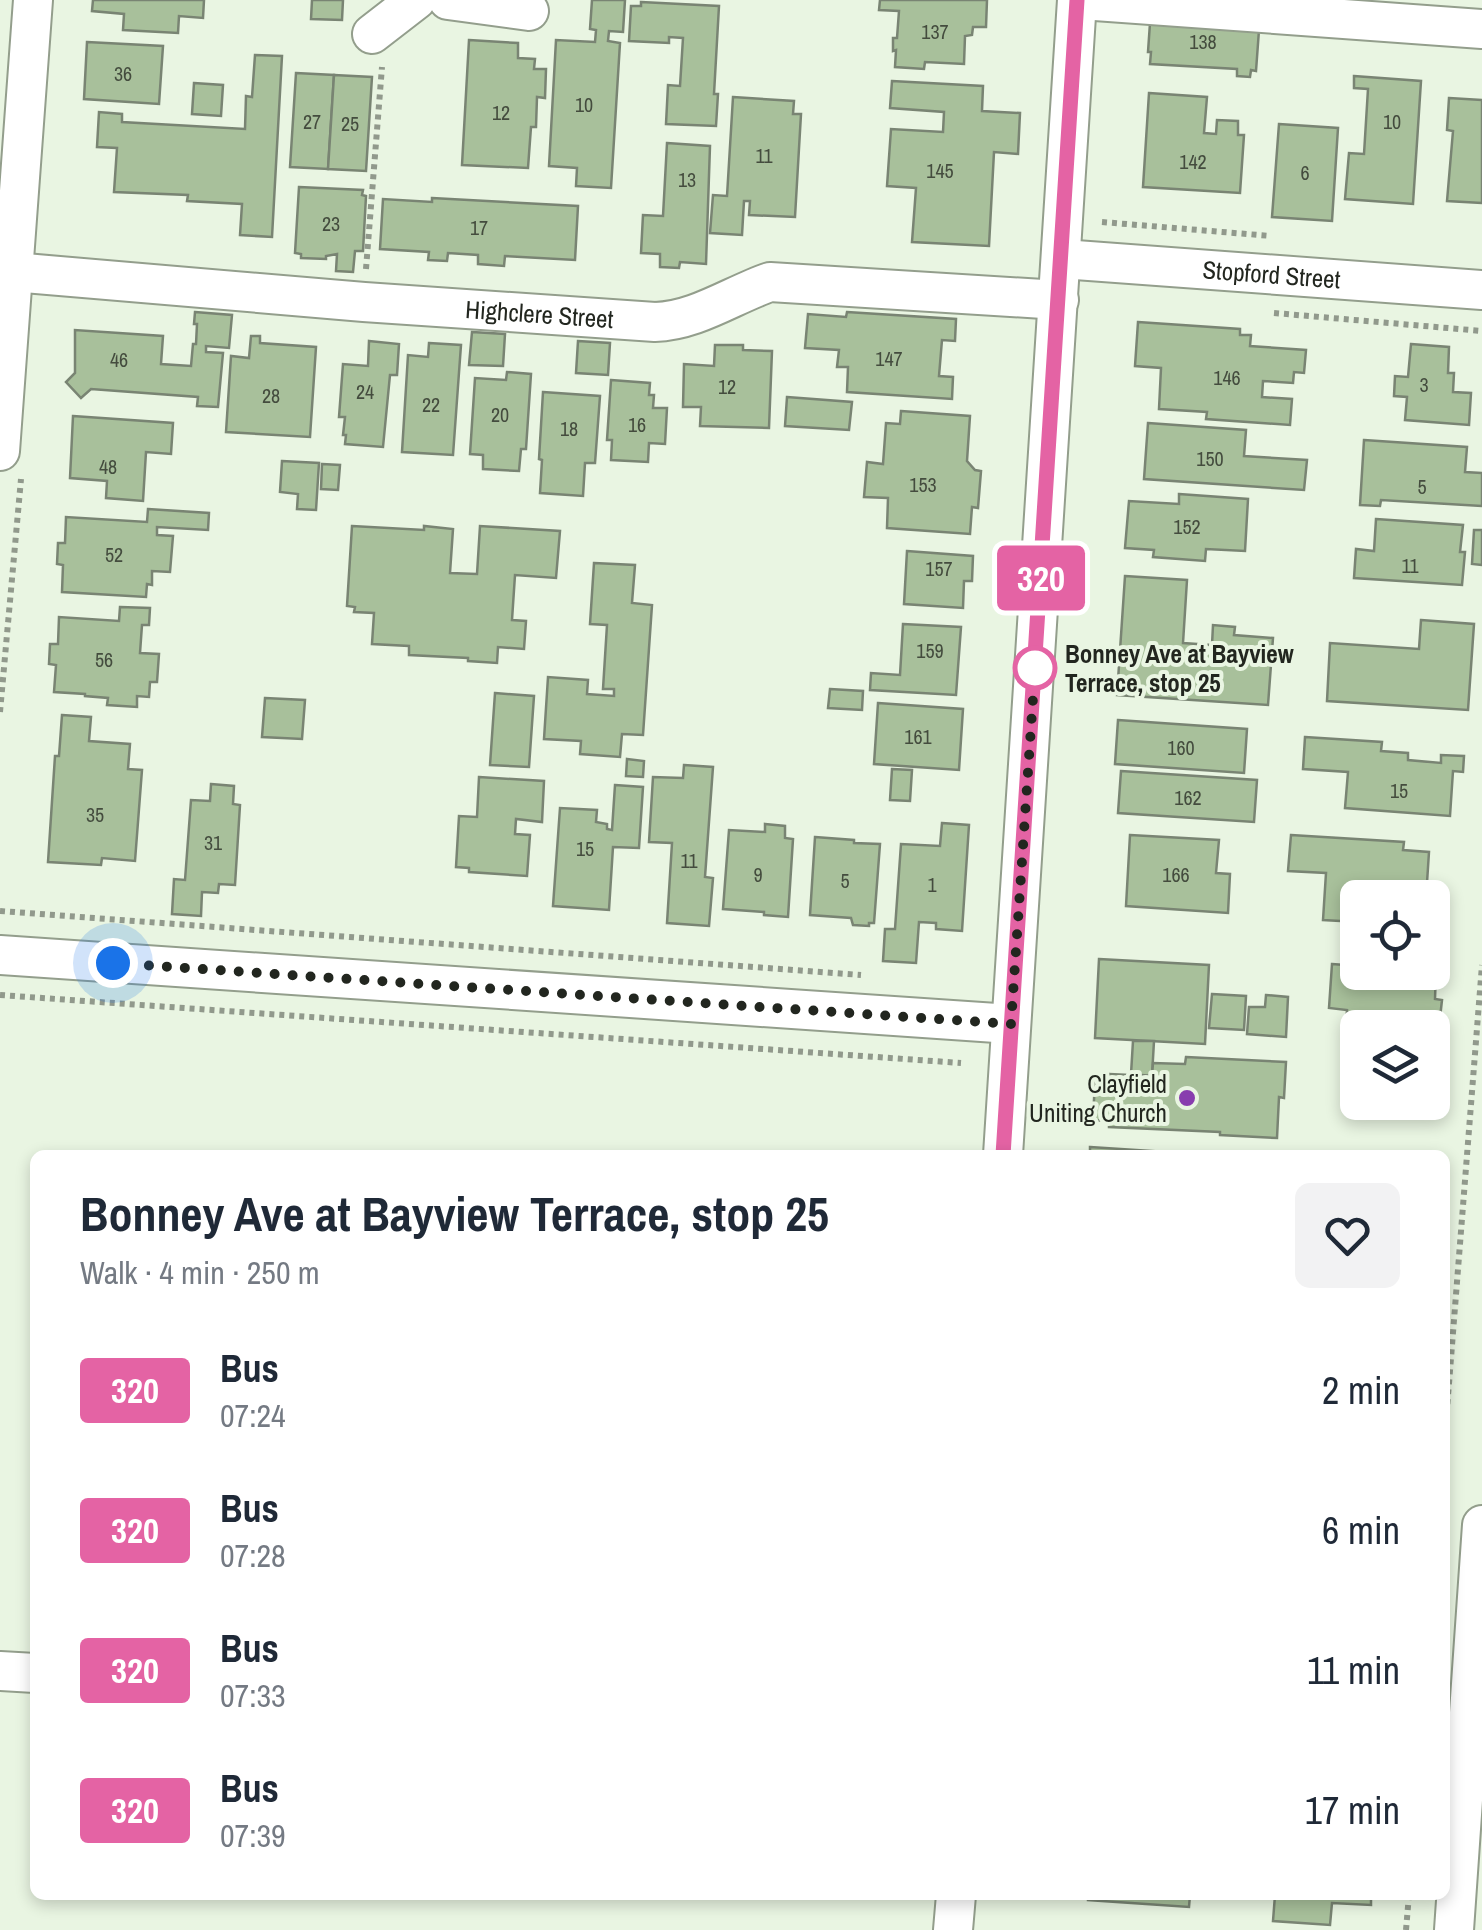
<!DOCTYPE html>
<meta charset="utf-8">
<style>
body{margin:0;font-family:"Archivo Narrow",sans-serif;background:#f2f2f3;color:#1f2937;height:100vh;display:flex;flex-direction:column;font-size:38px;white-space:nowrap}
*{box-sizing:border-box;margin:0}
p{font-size:32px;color:#747a83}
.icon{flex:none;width:55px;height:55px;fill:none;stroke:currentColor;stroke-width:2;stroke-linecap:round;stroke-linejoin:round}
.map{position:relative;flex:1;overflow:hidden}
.side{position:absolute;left:30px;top:1150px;width:1420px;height:750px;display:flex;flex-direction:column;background:#fff;border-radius:15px;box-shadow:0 5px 15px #0003}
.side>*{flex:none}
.badge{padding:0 20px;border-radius:8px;font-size:35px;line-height:65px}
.fabs{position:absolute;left:1340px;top:880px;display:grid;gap:20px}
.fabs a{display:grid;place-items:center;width:110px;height:110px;border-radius:15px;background:#fff;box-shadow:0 5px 15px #0003;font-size:50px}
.you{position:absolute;width:50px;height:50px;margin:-25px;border:8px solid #fff;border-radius:50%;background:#1a73e8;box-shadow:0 0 0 15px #1a73e833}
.map>.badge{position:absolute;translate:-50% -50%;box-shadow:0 0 0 5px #fff}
.round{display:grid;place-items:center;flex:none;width:105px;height:105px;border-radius:15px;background:#f2f2f3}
.summary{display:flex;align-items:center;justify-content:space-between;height:170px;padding:0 50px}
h1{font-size:48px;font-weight:800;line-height:75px}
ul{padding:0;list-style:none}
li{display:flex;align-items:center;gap:30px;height:140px;padding:0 50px}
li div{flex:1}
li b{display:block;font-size:38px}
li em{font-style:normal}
li .badge{min-width:110px;font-weight:700;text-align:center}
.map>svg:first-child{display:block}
</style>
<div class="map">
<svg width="1482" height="1930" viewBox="0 0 1482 1930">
<rect width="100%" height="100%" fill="#e9f5e2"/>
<g fill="#a8c09b" stroke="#798473" stroke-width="2.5">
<polygon points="93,0 204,0 203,18 179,16 178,33 123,30 124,14 92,11"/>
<polygon points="312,0 343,0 342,20 311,19"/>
<polygon points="592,0 625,0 623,32 609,31 608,41 620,43 611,188 576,186 577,168 549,166 556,40 595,42 596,30 590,29"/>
<polygon points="880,0 987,0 986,27 973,27 972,35 965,36 964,64 925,62 924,69 895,67 896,50 893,51 893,38 897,38 899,11 879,10"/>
<polygon points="641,2 719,6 714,94 718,94 716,126 666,124 668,85 680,86 683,38 669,37 669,43 629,41 631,6 641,6"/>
<polygon points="1150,23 1259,30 1256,71 1251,70 1250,77 1237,76 1237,69 1150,64 1151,52 1148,52"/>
<polygon points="469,40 518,43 518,58 535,59 534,69 546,69 545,98 537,97 536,127 531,127 528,168 462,165"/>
<polygon points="87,42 163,46 159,104 84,99"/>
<polygon points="255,55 282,56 272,237 240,235 242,204 187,201 188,195 114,192 117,148 97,147 99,112 122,114 122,122 245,129 246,96 252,97"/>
<polygon points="296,73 334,75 328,169 290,167"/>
<polygon points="334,75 372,77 366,171 328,169"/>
<polygon points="1354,76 1421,81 1413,204 1345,199 1349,153 1364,154 1368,89 1354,88"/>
<polygon points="892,81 983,86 982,111 1020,113 1018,154 994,152 989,246 912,242 916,188 887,186 891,129 943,132 944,112 890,108"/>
<polygon points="194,83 223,85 221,116 192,114"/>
<polygon points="1149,93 1207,97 1204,133 1216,134 1217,120 1238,121 1238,135 1244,135 1240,193 1143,187"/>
<polygon points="733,97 794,101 793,114 801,114 795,217 749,215 750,201 744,201 742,235 710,233 713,195 727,196"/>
<polygon points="1449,98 1482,100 1482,203 1447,201 1453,131 1447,130"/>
<polygon points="1279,124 1338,128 1332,221 1272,217"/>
<polygon points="667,143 710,146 706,264 680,262 679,268 660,267 660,254 641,253 643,215 663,216"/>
<polygon points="299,187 363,190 362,195 366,196 363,251 355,251 353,272 336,271 337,254 326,256 326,259 301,258 301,254 295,253"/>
<polygon points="432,198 578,206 575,260 505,256 504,266 478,264 478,255 448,253 447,261 428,260 429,252 380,249 383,199 432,202"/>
<polygon points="195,312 232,315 229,348 206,346 206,352 223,353 218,407 197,406 198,397 91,389 81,398 66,382 75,373 75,330 163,336 161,364 191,366 193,344 196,344 197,324 194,324"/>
<polygon points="847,312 956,319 955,341 942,340 939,376 953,377 952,399 847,392 848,367 837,367 839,350 805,348 808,314 846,317"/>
<polygon points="1138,322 1240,329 1240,335 1251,335 1250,346 1306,350 1304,373 1294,372 1293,383 1263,381 1262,397 1292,399 1290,425 1206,419 1207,412 1159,409 1161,368 1135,366"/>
<polygon points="472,332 505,334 503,366 469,365"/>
<polygon points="251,336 260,336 260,343 316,347 310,437 226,432 231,356 249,358"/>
<polygon points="369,341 399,344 397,375 390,375 383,447 345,444 346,435 343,435 345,417 339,417 343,364 368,366"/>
<polygon points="578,341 610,343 608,375 576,373"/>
<polygon points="429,343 461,345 453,455 402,452 408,355 428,357"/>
<polygon points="1411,344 1449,347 1448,373 1454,373 1453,392 1471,393 1469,425 1405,420 1407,397 1394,396 1395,376 1408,377"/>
<polygon points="715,345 743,345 743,350 772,351 769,428 700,426 701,407 683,407 684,364 714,366"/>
<polygon points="507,372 531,374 526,449 521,449 519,471 483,469 483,455 470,454 475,378 506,380"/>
<polygon points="611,380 650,383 649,395 654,395 653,408 667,408 665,444 649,443 648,462 611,460 612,440 607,440"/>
<polygon points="543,392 600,396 595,463 585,463 583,496 540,493 542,460 539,459"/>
<polygon points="787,397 852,402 849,430 785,426"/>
<polygon points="901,411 970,416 967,461 975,470 981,471 978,508 972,507 970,534 887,528 888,498 864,497 867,462 883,464 886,423 900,424"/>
<polygon points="73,416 173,423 171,454 146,452 143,501 106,498 107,481 70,478"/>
<polygon points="1148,423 1246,430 1244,456 1307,460 1304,490 1144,479"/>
<polygon points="1364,440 1467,447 1465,472 1482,473 1482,506 1381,500 1380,506 1360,505"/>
<polygon points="282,461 319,463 316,510 297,509 298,494 280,492"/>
<polygon points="322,464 340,465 338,490 321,489"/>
<polygon points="1179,494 1248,499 1245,551 1206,549 1205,561 1153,557 1154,550 1125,548 1129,501 1179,504"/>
<polygon points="148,509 209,513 208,530 157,527 157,535 173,536 170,572 152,571 152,585 147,584 146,597 62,592 63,565 57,564 58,543 65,543 66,517 147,522"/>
<polygon points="1376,519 1463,525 1460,552 1465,552 1462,585 1354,578 1356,549 1374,551"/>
<polygon points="352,526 424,530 424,526 453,529 450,573 477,574 480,526 560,531 556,578 515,575 512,620 526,621 524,649 498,647 497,663 468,661 468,658 409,655 409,646 372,644 374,613 354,612 355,607 347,606"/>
<polygon points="1474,530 1482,530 1482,565 1472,564"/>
<polygon points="907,551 973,556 972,581 964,581 963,608 904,604"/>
<polygon points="594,563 635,565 632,603 652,605 643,735 622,734 620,757 580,754 581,741 544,739 548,677 588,680 587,694 614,696 614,689 603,689 607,625 590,624"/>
<polygon points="1125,576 1187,580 1183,643 1212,645 1213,625 1235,627 1234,635 1273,638 1268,705 1117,695"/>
<polygon points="120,607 150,608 149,625 142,625 140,653 159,654 157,682 150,682 149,697 137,696 137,707 107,705 108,698 85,696 85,694 54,692 56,665 49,664 50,644 58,644 59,617 119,621"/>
<polygon points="1421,620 1474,624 1468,710 1327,701 1330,643 1419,649"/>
<polygon points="903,624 961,627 956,695 870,690 871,673 900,675"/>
<polygon points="830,689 863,691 862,710 828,708"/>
<polygon points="495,693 534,696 529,767 490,765"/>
<polygon points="265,698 305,700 302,739 262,737"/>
<polygon points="878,703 963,709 959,770 874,764"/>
<polygon points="62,715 91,717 89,741 130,744 128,769 142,770 135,861 102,858 101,865 48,862 55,756 59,756"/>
<polygon points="1118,720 1247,729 1244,773 1115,764"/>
<polygon points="1305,737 1382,742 1381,751 1408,753 1408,760 1441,763 1441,755 1464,756 1463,772 1453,771 1450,816 1345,808 1348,772 1303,769"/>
<polygon points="627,759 644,761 643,777 626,776"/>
<polygon points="684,765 713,767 705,877 713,878 709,926 667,923 672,843 649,842 653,777 683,778"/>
<polygon points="892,769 912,770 910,801 890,800"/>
<polygon points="1121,771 1257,780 1254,822 1118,813"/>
<polygon points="479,777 544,781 542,822 516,819 515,834 530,835 527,876 469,872 469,868 456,867 459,816 477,817"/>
<polygon points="211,784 234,786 233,804 240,805 235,885 219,884 218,893 202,892 201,916 172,914 174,879 185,880 191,800 210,801"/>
<polygon points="615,785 643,787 639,848 613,847 609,910 553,906 560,808 597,810 596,822 607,824 607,829 612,830"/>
<polygon points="942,823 969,825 962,931 936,929 936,923 919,922 916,963 883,961 885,929 895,929 901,844 940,846"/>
<polygon points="765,824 785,826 785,838 793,839 788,917 764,915 764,912 723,909 729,830 765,832"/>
<polygon points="1130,835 1219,840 1216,873 1230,874 1228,913 1126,906"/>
<polygon points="1291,835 1404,842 1403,850 1429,852 1426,898 1358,898 1358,922 1323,920 1326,873 1288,871"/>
<polygon points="815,837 854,840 854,843 880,844 874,923 869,923 869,926 853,925 851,918 810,915"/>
<polygon points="1099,959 1209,965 1205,1044 1095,1038"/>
<polygon points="1332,964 1358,966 1358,972 1436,971 1435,999 1442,1000 1440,1018 1433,1018 1432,1028 1358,1028 1358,1043 1345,1042 1347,1010 1329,1008"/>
<polygon points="1212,994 1246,996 1244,1030 1209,1028"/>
<polygon points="1266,995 1288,997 1286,1037 1247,1034 1249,1007 1265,1007"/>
<polygon points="1133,1041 1154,1041 1152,1076 1131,1074"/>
<polygon points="1186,1057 1286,1062 1284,1098 1279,1097 1277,1138 1220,1135 1220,1132 1109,1127 1109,1121 1093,1120 1095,1079 1109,1079 1110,1074 1152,1076 1153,1063 1185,1064"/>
<polygon points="1090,1147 1213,1155 1090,1155"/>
<polygon points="1088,1895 1190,1895 1189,1907 1088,1900"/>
<polygon points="1275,1895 1371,1895 1371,1905 1332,1903 1330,1925 1273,1921"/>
</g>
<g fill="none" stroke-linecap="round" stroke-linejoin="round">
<defs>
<g id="minor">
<polyline points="448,0 529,11"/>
<polyline points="1081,0 1482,29"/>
<polyline points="372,34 416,0"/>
<path id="s1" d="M1062 259 1482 290"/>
<path id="s2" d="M13 272 364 302 655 322C696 321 732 295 770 282L1059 300"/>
<polyline points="0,451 33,0"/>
<polyline points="0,955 1011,1024"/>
<polyline points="1003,1155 1077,0"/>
<polyline points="0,1671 35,1673"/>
<polyline points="953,1930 956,1895"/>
<polyline points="1454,1930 1482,1525"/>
</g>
</defs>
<use href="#minor" stroke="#939e8c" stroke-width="42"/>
<g stroke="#91998c" stroke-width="6" stroke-dasharray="5 5" stroke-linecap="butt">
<polyline points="1102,222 1271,236"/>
<polyline points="366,269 382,67"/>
<polyline points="1274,313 1482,331"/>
<polyline points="0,712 21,479"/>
<polyline points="0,911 861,975"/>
<polyline points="0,995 961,1063"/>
<polyline points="1445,1434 1482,965"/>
<polyline points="1406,1930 1409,1895"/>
</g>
<use href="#minor" stroke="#fff" stroke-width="38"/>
</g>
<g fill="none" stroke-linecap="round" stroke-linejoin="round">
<defs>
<polyline id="line" points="1003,1155 1077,0"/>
</defs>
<use href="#line" stroke="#fff" stroke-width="22"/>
<use href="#line" stroke="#e463a4" stroke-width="15"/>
<polyline stroke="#22261f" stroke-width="10" stroke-dasharray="0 18" points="113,963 1011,1024 1035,668"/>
</g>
<circle fill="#fff" stroke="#e463a4" stroke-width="5" cx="1035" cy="668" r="20"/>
<circle fill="#883dae" stroke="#e9f5e2" stroke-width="4" cx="1187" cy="1098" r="10"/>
<g text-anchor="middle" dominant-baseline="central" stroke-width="8" stroke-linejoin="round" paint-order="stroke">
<g font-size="20" fill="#444c3e">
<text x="935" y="31">137</text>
<text x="1203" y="41">138</text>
<text x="123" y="73">36</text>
<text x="584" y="104">10</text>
<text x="501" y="112">12</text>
<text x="312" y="121">27</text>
<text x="1392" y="121">10</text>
<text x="350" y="123">25</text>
<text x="764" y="155">11</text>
<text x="1193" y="161">142</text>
<text x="940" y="170">145</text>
<text x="1305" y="172">6</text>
<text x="687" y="179">13</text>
<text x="331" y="223">23</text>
<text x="479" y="227">17</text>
<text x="889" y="358">147</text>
<text x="119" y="359">46</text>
<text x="1227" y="377">146</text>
<text x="1424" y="384">3</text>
<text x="727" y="386">12</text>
<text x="365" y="391">24</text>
<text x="271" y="395">28</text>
<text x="431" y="404">22</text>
<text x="500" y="414">20</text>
<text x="637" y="424">16</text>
<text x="569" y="428">18</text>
<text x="1210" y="458">150</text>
<text x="108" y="466">48</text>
<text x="923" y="484">153</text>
<text x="1422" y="486">5</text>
<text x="1187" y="526">152</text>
<text x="114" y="554">52</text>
<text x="1410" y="565">11</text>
<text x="939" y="568">157</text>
<text x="930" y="650">159</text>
<text x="104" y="659">56</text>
<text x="918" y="736">161</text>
<text x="1181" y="747">160</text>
<text x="1399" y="790">15</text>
<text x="1188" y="797">162</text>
<text x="95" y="814">35</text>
<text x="213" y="842">31</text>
<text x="585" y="848">15</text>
<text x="689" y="860">11</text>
<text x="758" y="874">9</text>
<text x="1176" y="874">166</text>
<text x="845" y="880">5</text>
<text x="932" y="884">1</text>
</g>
<g font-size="25" fill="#22261f" stroke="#e9f5e2">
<text stroke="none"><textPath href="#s1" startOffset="210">Stopford Street</textPath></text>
<text stroke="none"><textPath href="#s2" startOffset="528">Highclere Street</textPath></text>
</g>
<g font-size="25" font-weight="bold" fill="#22261f" stroke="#e9f5e2" text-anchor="start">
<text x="1065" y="654">Bonney Ave at Bayview<tspan x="1065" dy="29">Terrace, stop 25</tspan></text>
</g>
<g font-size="25" fill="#22261f" stroke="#e9f5e2" text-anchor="end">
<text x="1167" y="1084">Clayfield<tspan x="1167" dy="29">Uniting Church</tspan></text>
</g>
</g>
</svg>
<div class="fabs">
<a><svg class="icon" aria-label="locate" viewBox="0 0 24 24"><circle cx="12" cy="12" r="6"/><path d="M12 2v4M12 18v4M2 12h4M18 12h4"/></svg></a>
<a><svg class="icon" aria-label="layers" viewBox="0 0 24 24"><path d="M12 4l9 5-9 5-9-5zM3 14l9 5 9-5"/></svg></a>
</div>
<div class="you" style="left:113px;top:963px"></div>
<b class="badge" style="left:1041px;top:578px;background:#e463a4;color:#fff">320</b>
<section class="side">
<div class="summary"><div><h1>Bonney Ave at Bayview Terrace, stop 25</h1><p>Walk · 4 min · 250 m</p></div><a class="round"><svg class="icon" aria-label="heart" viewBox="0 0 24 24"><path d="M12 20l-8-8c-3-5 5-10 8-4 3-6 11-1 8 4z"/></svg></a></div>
<ul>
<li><span class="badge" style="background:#e463a4;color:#fff">320</span><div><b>Bus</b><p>07:24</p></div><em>2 min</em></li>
<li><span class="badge" style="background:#e463a4;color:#fff">320</span><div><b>Bus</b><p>07:28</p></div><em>6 min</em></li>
<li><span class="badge" style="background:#e463a4;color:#fff">320</span><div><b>Bus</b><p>07:33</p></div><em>11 min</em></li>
<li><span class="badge" style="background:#e463a4;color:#fff">320</span><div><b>Bus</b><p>07:39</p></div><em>17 min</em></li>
</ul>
</section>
</div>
